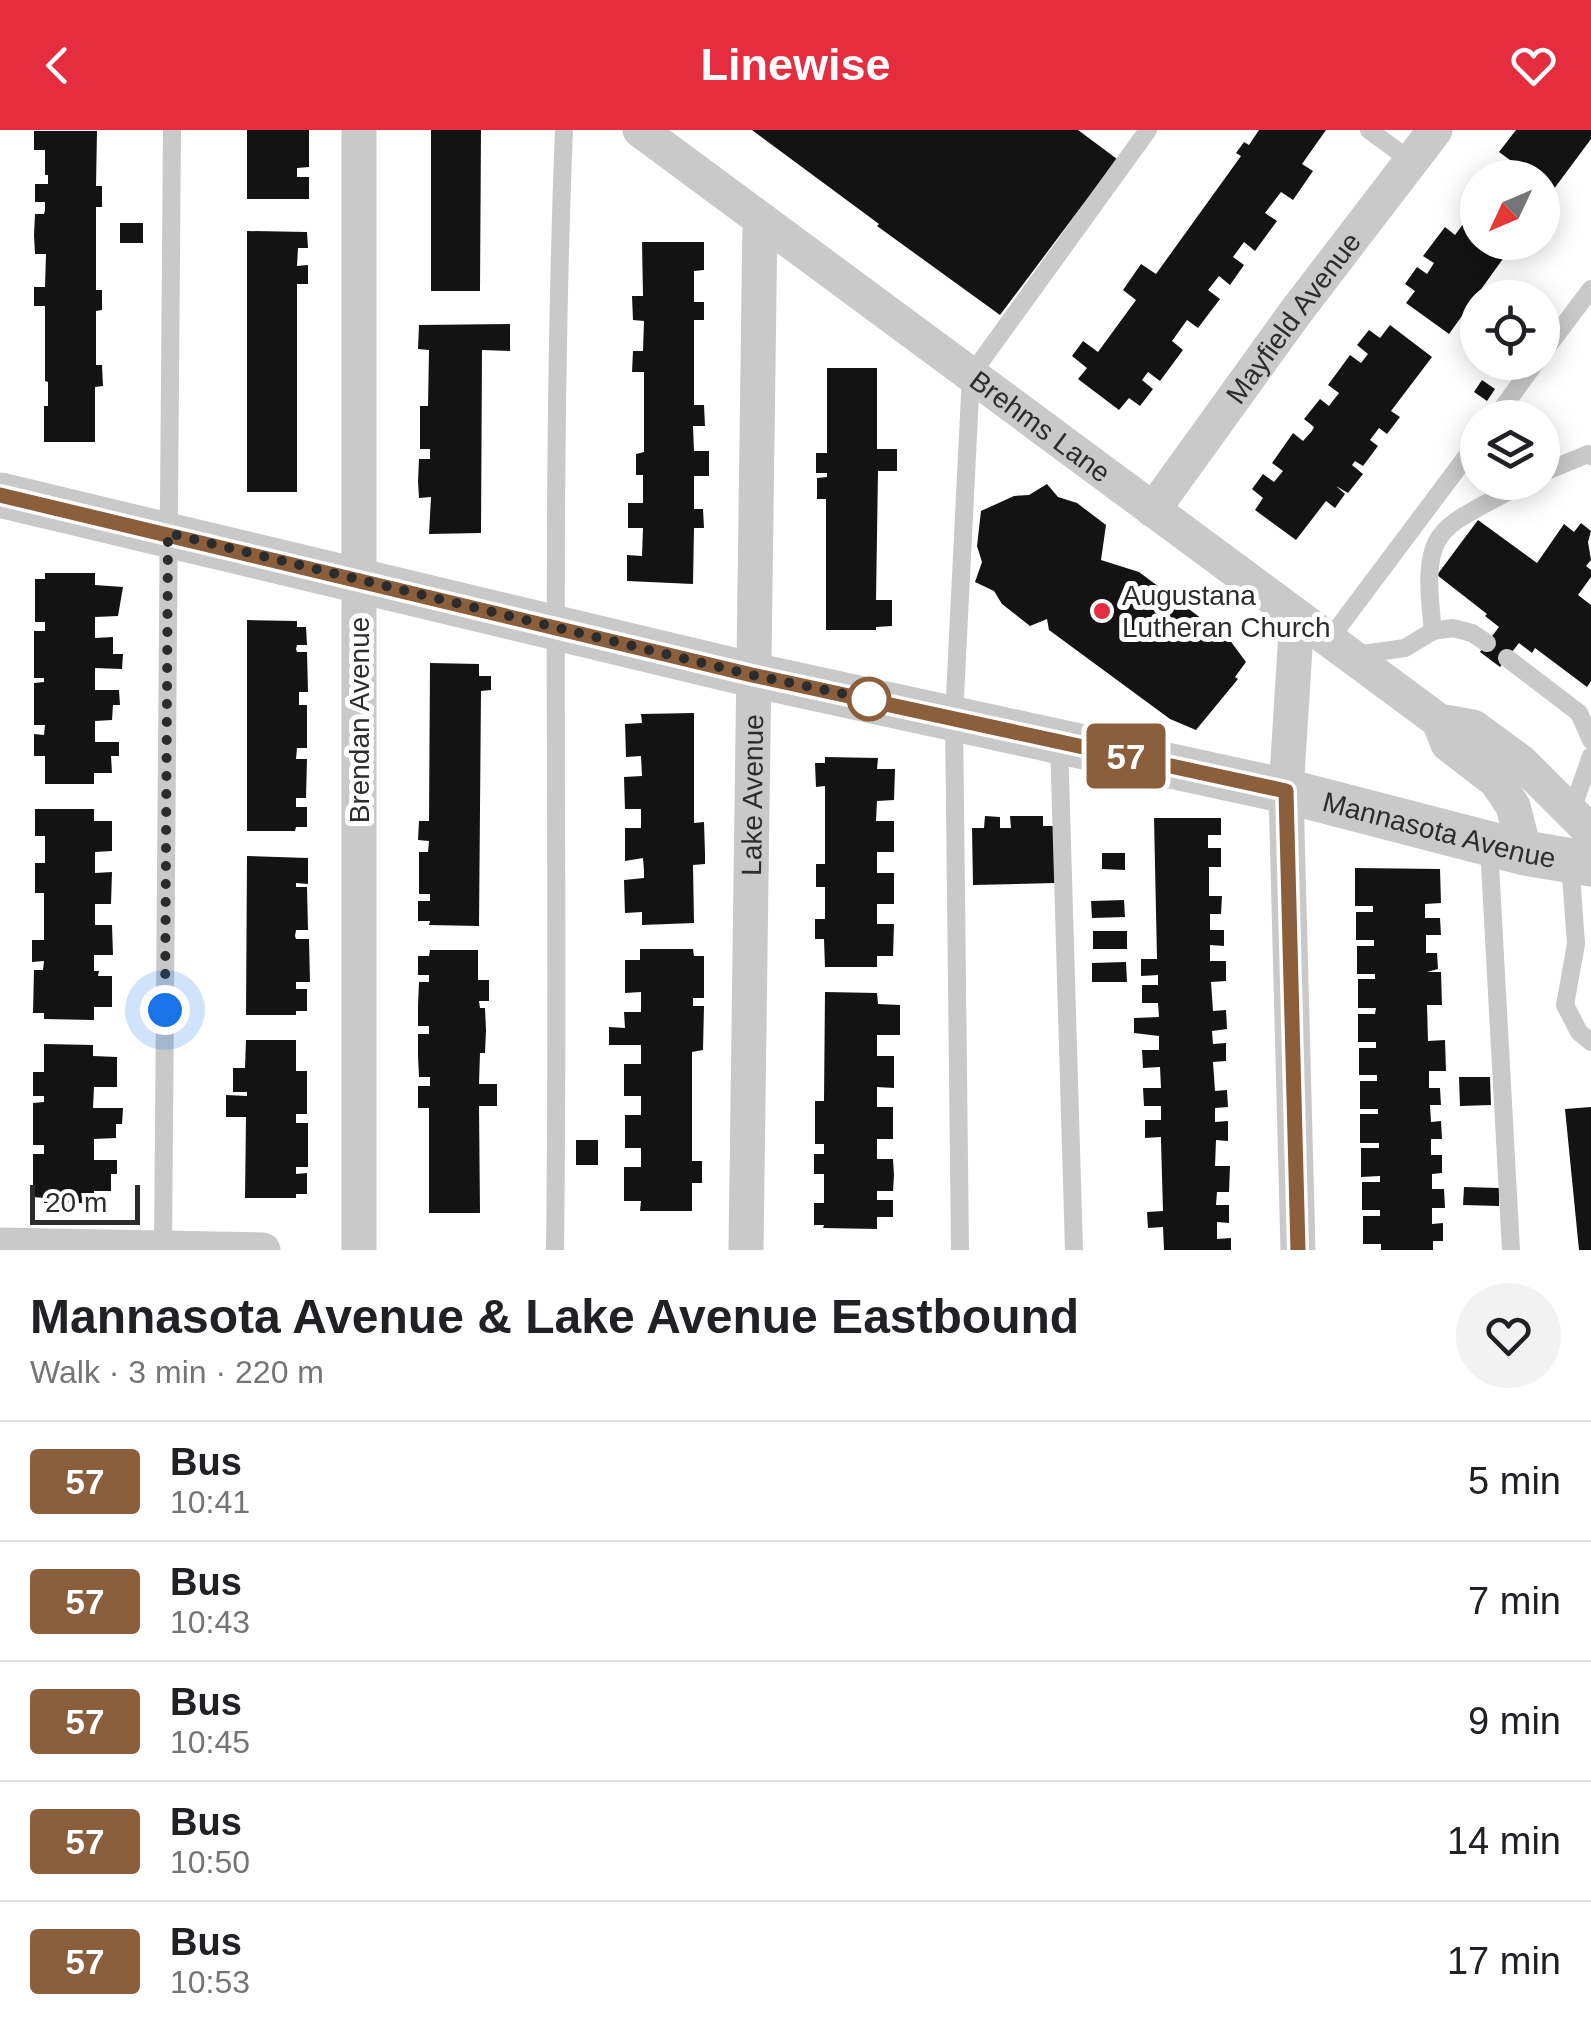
<!DOCTYPE html>
<meta charset="utf-8">
<style>
body{margin:0;font-family:Helvetica,sans-serif;background:#f2f2f2;color:#202124;height:100vh;display:flex;flex-direction:column;font-size:38px;white-space:nowrap}
*{box-sizing:border-box;margin:0}
p{font-size:32px;color:#757577}
.icon{flex:none;width:55px;height:55px;fill:none;stroke:currentColor;stroke-width:2;stroke-linecap:round;stroke-linejoin:round}
.map{position:relative;height:1120px;overflow:hidden}
.panel{display:flex;flex-direction:column;background:#fff;flex:1}
.panel>*{flex:none}
.badge{padding:0 20px;border-radius:8px;font-size:35px;line-height:65px}
.needle{width:65px;rotate:226deg}
.controls{position:absolute;left:1460px;top:30px;display:grid;gap:20px}
.controls a{display:grid;place-items:center;width:100px;height:100px;border-radius:50%;background:#fff;box-shadow:0 5px 25px #0003;font-size:50px}
.scale{position:absolute;left:30px;bottom:25px;width:110px;box-sizing:border-box;padding-left:10px;border:5px solid #2c2c2c;border-top:0;font-size:28px;line-height:35px;white-space:nowrap;color:#2c2c2c;-webkit-text-stroke:8px #fff;paint-order:stroke}
.you{position:absolute;width:50px;height:50px;margin:-25px;border:8px solid #fff;border-radius:50%;background:#1a73e8;box-shadow:0 0 0 15px #1a73e833}
.map>.badge{position:absolute;translate:-50% -50%;box-shadow:0 0 0 5px #fff}
.round{display:grid;place-items:center;flex:none;width:105px;height:105px;border-radius:52px;background:#f2f2f2}
.overview{display:flex;align-items:center;justify-content:space-between;height:170px;padding:0 30px}
h1{font-size:48px;font-weight:600;line-height:75px}
ul{padding:0;list-style:none}
li{display:flex;align-items:center;gap:30px;height:120px;padding:0 30px;border-top:2px solid #e0e0e0}
li div{flex:1}
li b{display:block;font-size:38px}
li em{font-style:normal}
li .badge{min-width:110px;font-weight:700;text-align:center}
header{display:flex;justify-content:space-between;align-items:center;height:130px;padding:0 30px;background:#e62c3f;color:#fff;font-size:45px;font-weight:600}
.map>svg:first-child{display:block}
</style>
<header><svg class="icon" aria-label="back" viewBox="0 0 24 24"><path d="M15 5l-7 7 7 7"/></svg>Linewise<svg class="icon" aria-label="heart" viewBox="0 0 24 24"><path d="M12 20l-8-8c-3-5 5-10 8-4 3-6 11-1 8 4z"/></svg></header>
<div class="map">
<svg width="1591" height="1120" viewBox="0 0 1591 1120">
<rect width="100%" height="100%" fill="#fff"/>
<g fill="#131313">
<polygon points="247,0 309,0 309,37 297,38 297,47 309,47 309,69 247,69"/>
<polygon points="431,0 481,0 480,161 431,161"/>
<polygon points="752,0 1078,0 1117,29 1000,185 877,96 879,94"/>
<polygon points="1259,0 1326,0 1302,34 1313,41 1293,70 1281,62 1265,83 1277,91 1255,121 1244,112 1233,127 1244,135 1230,155 1219,146 1208,160 1220,169 1198,198 1187,190 1172,211 1183,220 1160,251 1148,242 1142,250 1153,259 1140,276 1129,268 1119,280 1078,249 1087,238 1072,226 1083,211 1098,222 1136,170 1123,160 1141,134 1156,144 1241,26 1236,23 1244,12 1249,15"/>
<polygon points="1516,0 1591,0 1591,9 1542,75 1542,48 1497,48 1510,30 1499,22"/>
<polygon points="34,1 97,1 96,56 102,56 102,77 96,77 96,160 102,160 102,180 96,181 96,235 102,235 103,256 95,257 95,312 44,312 44,276 48,276 48,252 45,251 45,176 34,176 34,157 45,157 46,124 35,124 34,105 35,84 44,84 45,80 45,72 35,72 35,54 48,54 48,45 45,45 45,20 34,20"/>
<polygon points="1478,52 1478,112 1515,112 1449,204 1406,173 1415,161 1405,154 1417,137 1427,144 1434,133 1423,126 1445,97 1455,105 1472,82 1461,74"/>
<rect x="120" y="93" width="23" height="20"/>
<polygon points="247,101 307,102 308,118 298,118 297,136 308,135 308,154 297,154 297,362 247,362"/>
<polygon points="642,112 704,112 704,140 694,141 694,172 704,172 704,190 694,190 694,275 704,275 705,296 693,296 694,321 709,321 709,346 694,346 694,379 703,379 704,398 694,398 693,454 627,451 627,425 642,426 643,398 628,398 628,373 643,373 643,345 636,345 636,324 644,322 644,242 632,242 633,221 643,221 644,191 633,190 632,166 643,166"/>
<polygon points="510,194 510,221 482,220 481,403 429,404 431,367 419,368 418,351 419,329 430,329 430,319 420,319 420,276 428,276 429,220 418,219 419,195"/>
<polygon points="1390,195 1432,227 1391,281 1400,287 1387,304 1379,298 1370,310 1378,316 1363,336 1355,331 1352,335 1363,344 1348,363 1336,356 1345,364 1335,378 1326,371 1296,410 1255,380 1263,368 1252,359 1263,344 1274,352 1283,341 1272,333 1293,303 1303,311 1312,301 1314,297 1304,289 1320,269 1329,276 1339,263 1328,255 1350,225 1361,233 1368,224 1357,215 1369,200 1380,208"/>
<polygon points="827,238 877,238 877,319 897,319 897,341 878,341 876,470 892,470 892,496 876,497 876,500 826,500 826,369 817,369 817,348 827,347 827,343 816,343 816,323 827,323"/>
<polygon points="1482,250 1495,259 1487,271 1474,262"/>
<polygon points="1047,354 1058,367 1077,373 1106,395 1101,430 1139,442 1229,509 1246,532 1235,547 1238,549 1196,600 1170,589 1049,500 1047,489 1030,496 1002,474 994,461 975,452 982,432 977,416 981,381 1014,366 1029,365"/>
<polygon points="1478,390 1537,433 1564,394 1574,402 1581,393 1591,401 1588,412 1591,430 1586,436 1591,440 1591,447 1578,465 1591,475 1591,551 1587,557 1535,518 1532,523 1519,513 1500,537 1480,522 1499,497 1485,486 1487,484 1437,445"/>
<polygon points="45,443 95,443 95,455 123,457 118,486 95,487 95,508 113,507 113,524 123,524 122,539 95,538 95,560 119,560 120,575 113,575 112,590 95,591 95,612 119,612 119,626 111,626 112,643 94,643 94,654 45,654 45,626 34,626 34,604 44,605 45,595 34,595 34,553 44,552 44,548 34,548 34,501 45,501 45,492 35,492 35,449 45,449"/>
<polygon points="247,490 297,491 297,497 306,497 307,515 297,515 296,519 297,522 307,522 308,562 299,562 299,575 307,575 307,618 297,618 296,629 307,629 306,668 296,668 296,677 307,677 307,697 296,697 295,701 247,701"/>
<polygon points="430,533 479,534 479,546 491,546 491,560 481,561 479,796 429,795 430,791 418,791 418,771 430,771 430,764 419,764 419,722 428,722 429,711 418,710 419,691 429,691"/>
<polygon points="694,583 694,693 704,692 705,724 705,734 693,735 694,793 642,795 642,782 625,783 624,750 644,748 644,741 643,728 625,731 625,698 641,698 641,679 625,679 624,647 642,646 641,626 626,627 625,594 642,593 641,584"/>
<polygon points="825,627 878,628 877,639 895,639 894,670 877,671 876,691 894,691 894,722 877,722 877,743 894,743 894,774 877,774 877,794 894,794 893,826 877,826 877,837 825,837 824,809 815,809 815,789 825,789 825,757 816,757 816,734 825,734 825,656 816,657 815,633 825,633"/>
<polygon points="35,679 94,679 94,691 112,691 112,721 95,722 95,743 112,742 111,774 95,774 95,795 112,795 113,825 94,825 94,841 99,841 98,846 112,846 112,877 94,877 94,890 44,889 44,883 33,883 34,840 43,840 44,831 32,832 32,810 44,810 44,763 35,763 35,733 45,733 45,706 35,706"/>
<polygon points="985,686 1000,687 1000,698 1011,698 1010,686 1043,686 1043,696 1055,696 1056,753 973,755 972,698 984,698"/>
<polygon points="1154,688 1221,688 1221,705 1208,705 1208,718 1221,718 1221,737 1209,737 1209,766 1222,766 1221,784 1210,784 1210,800 1224,800 1224,816 1210,815 1210,831 1226,831 1226,851 1211,852 1213,881 1226,880 1227,899 1212,901 1213,914 1226,913 1226,931 1213,932 1215,961 1227,960 1228,977 1215,978 1215,992 1228,991 1228,1011 1216,1010 1215,1036 1230,1036 1229,1062 1217,1062 1216,1075 1229,1075 1229,1093 1217,1092 1217,1109 1231,1108 1231,1120 1164,1120 1163,1097 1148,1098 1147,1082 1163,1081 1161,1011 1161,1007 1145,1008 1145,990 1161,990 1161,976 1144,976 1143,958 1161,958 1160,937 1143,938 1142,920 1159,920 1159,906 1134,903 1134,888 1159,887 1158,873 1142,873 1142,855 1158,855 1158,845 1141,846 1141,829 1157,829"/>
<polygon points="1102,723 1125,723 1125,740 1102,739"/>
<polygon points="247,726 308,728 308,754 296,753 296,757 307,757 308,800 296,800 295,806 296,809 309,809 310,852 296,852 296,859 307,859 307,881 296,881 296,885 246,885"/>
<polygon points="1355,738 1440,739 1441,773 1425,774 1425,788 1440,788 1441,805 1426,805 1426,823 1437,823 1438,839 1427,842 1441,842 1442,875 1427,875 1428,911 1445,910 1446,941 1429,941 1429,958 1440,958 1441,975 1430,975 1431,992 1441,991 1442,1009 1431,1009 1431,1025 1442,1025 1442,1043 1432,1044 1432,1059 1444,1059 1445,1078 1432,1078 1432,1094 1443,1093 1443,1111 1433,1111 1433,1120 1381,1120 1381,1114 1363,1114 1363,1086 1380,1086 1380,1080 1362,1080 1362,1052 1380,1052 1380,1046 1361,1047 1361,1018 1379,1018 1379,1013 1360,1013 1360,984 1378,984 1378,979 1360,979 1360,951 1377,951 1377,945 1359,945 1359,918 1376,918 1376,912 1358,912 1358,884 1375,884 1376,878 1358,878 1358,849 1375,849 1375,844 1357,844 1357,816 1374,816 1374,810 1356,810 1356,782 1373,782 1373,776 1355,776"/>
<polygon points="1124,770 1125,787 1092,788 1091,771"/>
<rect x="1093" y="801" width="34" height="18"/>
<polygon points="640,819 693,819 694,826 704,826 704,868 693,868 693,876 704,876 703,920 692,922 692,1031 702,1031 702,1053 692,1053 692,1081 640,1081 641,1071 624,1071 624,1037 641,1037 641,1018 625,1018 625,985 641,985 641,966 624,966 624,934 641,934 641,915 609,915 609,897 625,898 624,882 641,882 641,862 625,863 625,830 640,830"/>
<polygon points="430,820 478,820 478,850 489,850 489,871 479,871 480,878 485,878 486,900 485,923 480,923 479,954 497,954 497,976 479,976 480,1083 429,1083 429,978 418,978 418,956 430,956 430,947 419,947 418,926 418,904 429,904 429,896 418,896 418,875 419,852 429,852 429,845 418,845 418,826 429,826"/>
<polygon points="1126,832 1127,852 1092,852 1092,833"/>
<polygon points="825,862 877,863 878,874 900,875 900,905 877,905 877,926 894,926 894,958 877,957 877,977 893,977 893,1009 877,1009 877,1029 893,1029 894,1045 893,1061 877,1061 877,1070 893,1070 893,1087 877,1087 877,1099 823,1098 824,1095 814,1095 814,1073 824,1073 824,1044 814,1044 814,1024 824,1024 824,1014 815,1014 815,971 824,971"/>
<polygon points="246,910 296,910 296,941 307,941 307,984 296,984 296,993 308,993 308,1037 296,1037 296,1044 307,1043 307,1064 296,1064 296,1068 245,1068 246,987 226,987 226,965 247,966 247,962 233,962 233,938 245,938"/>
<polygon points="44,914 93,915 93,926 117,927 117,957 94,957 93,978 123,978 122,994 116,994 116,1008 94,1009 94,1030 117,1030 117,1044 111,1044 111,1061 94,1061 94,1073 44,1073 44,1068 33,1067 33,1024 44,1024 44,1015 33,1015 33,973 44,972 44,966 33,966 33,942 44,942"/>
<polygon points="1459,947 1490,947 1491,975 1460,976"/>
<polygon points="1591,977 1591,1120 1579,1120 1565,979"/>
<rect x="576" y="1010" width="22" height="25"/>
<polygon points="1464,1057 1499,1058 1499,1076 1463,1075"/>
</g>
<g fill="none" stroke-linecap="round" stroke-linejoin="round">
<g stroke="#c9c9c9" stroke-width="18">
<polyline points="1369,0 1411,31"/>
<polyline points="1542,224 1591,159"/>
<polyline points="1495,288 1536,232"/>
<polyline points="1542,343 1588,324 1591,326"/>
<path d="M1433 501C1420 391 1439 401 1526 352"/>
<polyline points="1329,510 1478,311"/>
<polyline points="1355,525 1405,518 1433,501 1453,498 1472,503 1487,513"/>
<polyline points="1507,528 1579,583 1591,610"/>
<polyline points="1059,612 1074,1120"/>
<polyline points="1571,683 1591,626"/>
<polyline points="1489,716 1511,1120"/>
<polyline points="1570,731 1576,814 1565,875 1579,902 1591,912"/>
<polyline points="163,1120 172,0"/>
<path d="M555 1120C560 747 549 373 564 0"/>
<polyline points="960,1120 954,587 971,245 1148,0"/>
</g>
<g stroke="#c9c9c9" stroke-width="35">
<path id="s1" d="M640 0 1439 591 1473 597 1521 632 1591 702"/>
<path id="s2" d="M1153 380 1295 183 1435 0"/>
<polyline points="1297,487 1286,661 1298,1120"/>
<polyline points="1439,591 1448,614 1496,651 1513,676 1525,723"/>
<polyline points="0,1115 263,1120"/>
<polyline points="359,1120 359,0"/>
<path id="s3" d="M746 1120 760 89"/>
</g>
<path stroke="#c9c9c9" stroke-width="45" id="s4" d="M0 365 753 545 1286 661 1525 723 1591 734"/>
</g>
<g fill="none" stroke-linecap="round" stroke-linejoin="round">
<defs>
<polyline id="line" points="0,365 752,545 1286,661 1298,1120"/>
</defs>
<use href="#line" stroke="#fff" stroke-width="22"/>
<use href="#line" stroke="#8b5e3c" stroke-width="15"/>
<polyline stroke="#2c2c2c" stroke-width="10" stroke-dasharray="0 18" points="165,880 168,403 752,545 869,569"/>
</g>
<circle fill="#e62c3f" stroke="#fff" stroke-width="4" cx="1102" cy="481" r="10"/>
<circle fill="#fff" stroke="#8b5e3c" stroke-width="5" cx="869" cy="569" r="20"/>
<g text-anchor="middle" dominant-baseline="central" stroke-width="10" stroke-linejoin="round" paint-order="stroke">
<g font-size="28" fill="#2c2c2c" stroke="#fff">
<text stroke="none"><textPath href="#s2" startOffset="238">Mayfield Avenue</textPath></text>
<text stroke="none"><textPath href="#s1" startOffset="498">Brehms Lane</textPath></text>
<text transform="translate(359 590) rotate(-90)">Brendan Avenue</text>
<text stroke="none"><textPath href="#s3" startOffset="455">Lake Avenue</textPath></text>
<text stroke="none"><textPath href="#s4" startOffset="1478">Mannasota Avenue</textPath></text>
</g>
<g font-size="28" fill="#2c2c2c" stroke="#fff" text-anchor="start">
<text x="1122" y="465">Augustana<tspan x="1122" dy="32">Lutheran Church</tspan></text>
</g>
</g>
</svg>
<div class="controls">
<a><svg class="needle" viewBox="-14 -14 28 28"><path d="M0-13l5 13h-10z" fill="#e53935"/><path d="M0 13l5-13h-10z" fill="#757577"/></svg></a>
<a><svg class="icon" aria-label="locate" viewBox="0 0 24 24"><circle cx="12" cy="12" r="6"/><path d="M12 2v4M12 18v4M2 12h4M18 12h4"/></svg></a>
<a><svg class="icon" aria-label="layers" viewBox="0 0 24 24"><path d="M12 4l9 5-9 5-9-5zM3 14l9 5 9-5"/></svg></a>
</div>
<div class="scale">20 m</div>
<div class="you" style="left:165px;top:880px"></div>
<b class="badge" style="left:1126px;top:626px;background:#8b5e3c;color:#fff">57</b>
</div>
<section class="panel">
<div class="overview"><div><h1>Mannasota Avenue &amp; Lake Avenue Eastbound</h1><p>Walk · 3 min · 220 m</p></div><a class="round"><svg class="icon" aria-label="heart" viewBox="0 0 24 24"><path d="M12 20l-8-8c-3-5 5-10 8-4 3-6 11-1 8 4z"/></svg></a></div>
<ul>
<li><span class="badge" style="background:#8b5e3c;color:#fff">57</span><div><b>Bus</b><p>10:41</p></div><em>5 min</em></li>
<li><span class="badge" style="background:#8b5e3c;color:#fff">57</span><div><b>Bus</b><p>10:43</p></div><em>7 min</em></li>
<li><span class="badge" style="background:#8b5e3c;color:#fff">57</span><div><b>Bus</b><p>10:45</p></div><em>9 min</em></li>
<li><span class="badge" style="background:#8b5e3c;color:#fff">57</span><div><b>Bus</b><p>10:50</p></div><em>14 min</em></li>
<li><span class="badge" style="background:#8b5e3c;color:#fff">57</span><div><b>Bus</b><p>10:53</p></div><em>17 min</em></li>
</ul>
</section>
